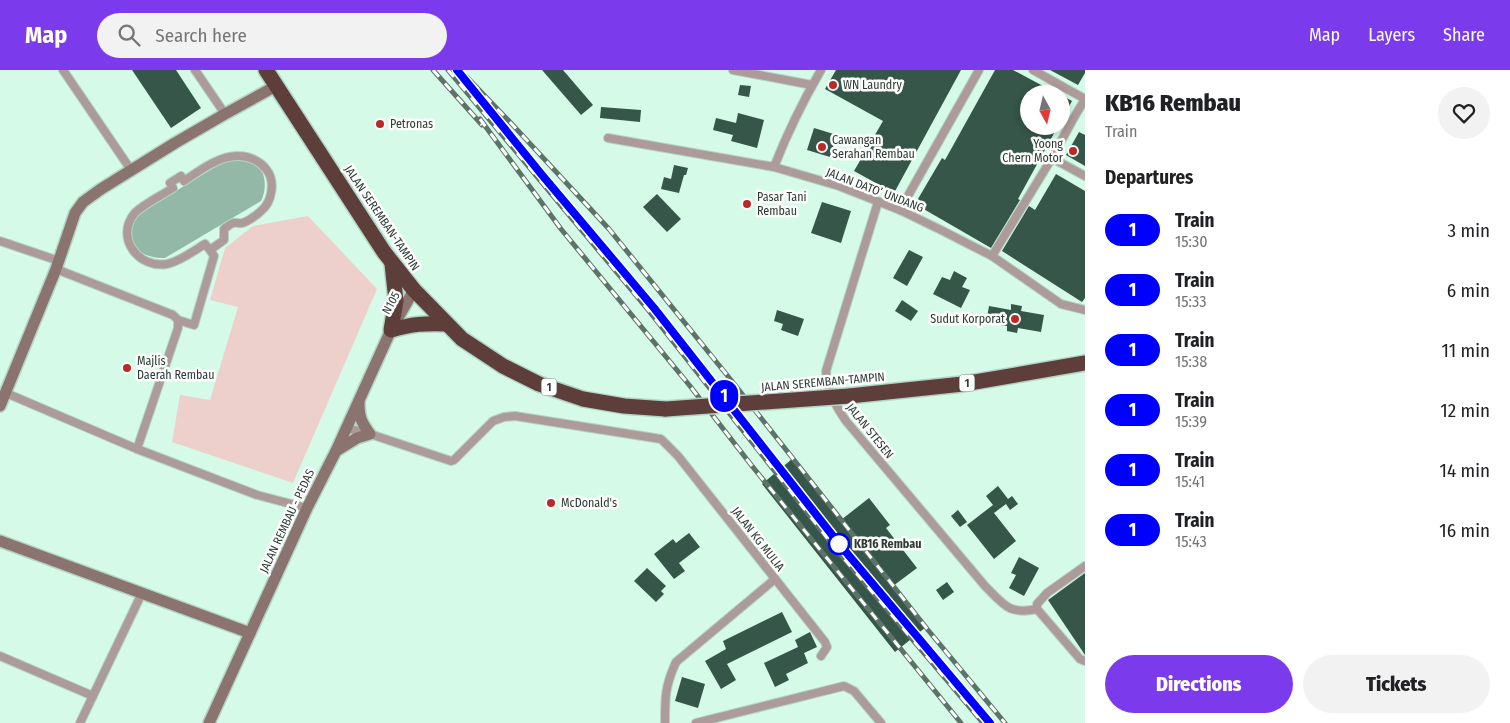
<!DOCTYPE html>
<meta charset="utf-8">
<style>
body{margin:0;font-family:"Fira Sans Condensed",sans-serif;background:#f2f2f2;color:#202124;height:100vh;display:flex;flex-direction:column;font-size:19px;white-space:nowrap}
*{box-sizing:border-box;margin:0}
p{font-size:16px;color:#757577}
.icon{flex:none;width:28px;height:28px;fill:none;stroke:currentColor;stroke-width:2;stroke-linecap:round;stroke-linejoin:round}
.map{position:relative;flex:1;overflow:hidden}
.side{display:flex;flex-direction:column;background:#fff;width:425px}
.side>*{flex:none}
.badge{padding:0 10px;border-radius:16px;font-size:18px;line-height:32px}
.needle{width:32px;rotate:172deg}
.tools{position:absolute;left:1020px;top:15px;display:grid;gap:10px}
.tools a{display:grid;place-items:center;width:50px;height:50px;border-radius:50%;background:#fff;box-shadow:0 2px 8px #0003;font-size:25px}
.map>.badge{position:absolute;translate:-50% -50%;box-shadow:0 0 0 2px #fff}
h2{padding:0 20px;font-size:19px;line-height:45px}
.round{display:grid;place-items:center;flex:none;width:52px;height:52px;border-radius:26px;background:#f2f2f2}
.summary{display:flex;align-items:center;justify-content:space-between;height:85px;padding:0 20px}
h1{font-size:24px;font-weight:800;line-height:38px}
.action{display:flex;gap:10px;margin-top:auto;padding:10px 20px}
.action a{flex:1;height:58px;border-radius:30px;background:#7c3aed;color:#fff;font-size:20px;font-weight:800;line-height:58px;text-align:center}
.action a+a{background:#f2f2f2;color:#202124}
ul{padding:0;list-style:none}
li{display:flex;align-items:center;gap:15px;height:60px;padding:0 20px}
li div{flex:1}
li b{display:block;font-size:19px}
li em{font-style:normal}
li .badge{min-width:55px;font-weight:700;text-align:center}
header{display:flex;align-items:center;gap:30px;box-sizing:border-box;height:70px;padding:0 25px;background:#7c3aed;color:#fff}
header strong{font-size:24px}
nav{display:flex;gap:28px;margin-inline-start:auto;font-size:18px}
.search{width:350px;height:45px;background:#f2f2f2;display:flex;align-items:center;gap:12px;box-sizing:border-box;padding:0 18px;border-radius:28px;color:#757577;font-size:19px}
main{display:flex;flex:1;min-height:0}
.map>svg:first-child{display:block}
</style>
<header>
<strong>Map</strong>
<div class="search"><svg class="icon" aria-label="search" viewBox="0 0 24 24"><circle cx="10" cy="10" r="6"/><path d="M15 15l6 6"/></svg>Search here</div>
<nav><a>Map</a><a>Layers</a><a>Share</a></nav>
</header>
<main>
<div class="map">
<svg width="1085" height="653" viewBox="0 0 1085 653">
<rect width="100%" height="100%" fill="#d5fae8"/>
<polygon fill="#edd0cc" points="308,146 377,219 293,413 172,372 180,325 210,330 238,237 210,230 225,178 253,156"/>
<path fill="#94b8a7" d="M234 88C240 89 248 89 253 92 267 99 267 120 261 131L165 188C137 189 121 169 138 144L225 91Z"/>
<g fill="#355648">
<polygon points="132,0 176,0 201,38 171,58"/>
<polygon points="542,0 563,0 593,35 581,45"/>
<polygon points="836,0 961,0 894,123 854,101 883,51 825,19"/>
<polygon points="995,0 1013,0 1058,24 1029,24 1029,56 1058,56 1018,129 1020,130 991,178 915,134 942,88 945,90"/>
<polygon points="1050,0 1085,0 1085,3 1078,15"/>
<polygon points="740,15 751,16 749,27 738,25"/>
<polygon points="1061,25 1072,31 1061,51"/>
<polygon points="601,37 641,40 640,52 600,48"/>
<polygon points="738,43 764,50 757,78 731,71 733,65 713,60 716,48 736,53"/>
<polygon points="814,58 837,65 830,87 807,80"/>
<polygon points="1079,62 1085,65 1085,96 1066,85"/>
<polygon points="674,95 688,98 686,105 684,105 679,123 661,119 664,107 671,109"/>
<polygon points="1056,104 1085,121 1085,228 1082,232 1002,181 1029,136 1035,140"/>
<polygon points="657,124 681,149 667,162 643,137"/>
<polygon points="822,132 851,141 841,173 811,163"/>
<polygon points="909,180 923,187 907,216 893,208"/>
<polygon points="954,201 967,208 962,217 970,220 961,238 933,224 942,207 950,210"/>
<polygon points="902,230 918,241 911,251 895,241"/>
<polygon points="1011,234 1022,236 1021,241 1044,245 1041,262 1018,258 1017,263 1007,261 1007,256 986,253 989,236 1011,240"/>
<polygon points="777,240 804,249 798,266 781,260 783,254 774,251"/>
<polygon points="792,389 841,450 869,428 890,455 886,458 917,498 893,516 926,557 895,582 762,414"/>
<polygon points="998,416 1008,429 1012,426 1018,434 1010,440 1006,434 994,443 1016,471 994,489 967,455 993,435 986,426"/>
<polygon points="958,440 967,452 960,457 951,446"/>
<polygon points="689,463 700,477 679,493 685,501 674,509 654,484 673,469 676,473"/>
<polygon points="1019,487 1039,498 1024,526 1009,518 1016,505 1011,503"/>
<polygon points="647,498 666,516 661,521 664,524 656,532 634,511"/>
<polygon points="1085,503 1085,585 1048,530"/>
<polygon points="947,512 954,522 943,530 936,520"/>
<polygon points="782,542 792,562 727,594 736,610 721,619 705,591 726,579 723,571"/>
<polygon points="810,562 817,577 804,583 808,593 786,604 789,610 775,617 764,593 798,577 795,570"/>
<polygon points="682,607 705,614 698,638 675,631"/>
</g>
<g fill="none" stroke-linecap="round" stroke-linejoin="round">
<defs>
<g id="street">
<polyline points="63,0 131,100"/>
<polyline points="195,0 225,44"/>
<polyline points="733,0 812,15"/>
<polyline points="1033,0 1085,29"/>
<polyline points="608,68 774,97 839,116 900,140 941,160 992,186 1061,234 1085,240"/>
<polyline points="1052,88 1085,106"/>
<path d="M774 97C787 64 803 31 821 0"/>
<path d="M878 132 826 301C827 320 835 335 846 351L985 516C1004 535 1009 545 1037 539"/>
<polyline points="900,140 979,0"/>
<polyline points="0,171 59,191"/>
<polyline points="992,186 1052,88 1072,51 1085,29"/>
<polyline points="56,199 173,245 178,250 178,258 137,379"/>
<path d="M178 250 194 255 214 186 210 180 224 170V159C227 157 231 153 234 153 238 152 238 154 242 153 247 152 257 145 261 141 272 132 276 111 266 99 260 91 249 86 239 86 220 85 199 101 184 111L181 106 170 113 173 118C164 124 140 136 134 144 115 168 139 199 167 194 181 191 193 181 205 174L210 180"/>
<polyline points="6,323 137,379 257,425 307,438"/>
<polyline points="346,358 370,364 451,391 454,390 493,351 504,347 515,346 661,369 678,386 825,572 827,577 821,586"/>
<polyline points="1085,496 1047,523 1037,534 1037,539 1080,589 1085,591"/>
<polyline points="0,586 93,626"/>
<polyline points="80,653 142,523"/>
<path d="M665 653C665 627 665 616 676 592L775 509"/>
<polyline points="696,653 844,616 854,621 881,653"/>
</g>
<g id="secondary">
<polyline points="0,336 56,199 75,143 83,132 101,119 175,73 225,44 276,16"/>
<path d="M336 381 357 368 370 364C361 352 359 347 359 332"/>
<polyline points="0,471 250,563"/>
<polyline points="209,653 307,438 336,381 391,260 414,220"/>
</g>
<g id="highway">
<polyline points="266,0 384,182 414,220 462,269 503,296 539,314 583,329 624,336 666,339"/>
<path d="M392 194 396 231 391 260C412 254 425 253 447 254"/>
<polyline points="849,326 963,314 1085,293"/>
</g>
</defs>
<use href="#street" stroke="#b3d4c4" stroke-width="10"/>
<use href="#secondary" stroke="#b3d4c4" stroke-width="14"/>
<use href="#highway" stroke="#b3d4c4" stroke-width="18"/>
<use href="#street" stroke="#ad9b99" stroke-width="8"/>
<use href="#secondary" stroke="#8b736f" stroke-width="11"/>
<use href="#highway" stroke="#5e3e3a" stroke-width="15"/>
<defs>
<g id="rail">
<polyline points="433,0 482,55"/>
<polyline points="448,0 649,241 835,478 983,653"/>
<polyline points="460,0 509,51 609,159 735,315 928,560 1005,653"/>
<polyline points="480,49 561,159 690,316 752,396 961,653"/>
</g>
</defs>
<use href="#rail" stroke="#5d7369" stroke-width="5"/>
<use href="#rail" stroke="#fdfdfd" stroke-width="3" stroke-dasharray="9" stroke-linecap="butt"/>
<defs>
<polyline id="highway-bridge" points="666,339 849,326"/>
</defs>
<use href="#highway-bridge" stroke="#b3d4c4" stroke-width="18" stroke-linecap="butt"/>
<use href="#highway-bridge" stroke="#5e3e3a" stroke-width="15"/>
</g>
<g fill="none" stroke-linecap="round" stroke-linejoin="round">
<defs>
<polyline id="line" points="457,0 542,105 654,238 840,475 990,653"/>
</defs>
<use href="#line" stroke="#fff" stroke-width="11"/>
<use href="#line" stroke="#00f" stroke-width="8"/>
</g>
<g fill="#b82927" stroke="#fdfdfd" stroke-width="2">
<circle cx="833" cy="15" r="5"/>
<circle cx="380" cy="54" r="5"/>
<circle cx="822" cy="77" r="5"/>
<circle cx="1073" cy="81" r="5"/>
<circle cx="747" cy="134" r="5"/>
<circle cx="1015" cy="249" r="5"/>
<circle cx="127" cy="298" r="5"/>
<circle cx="551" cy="433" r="5"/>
</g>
<circle fill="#fff" stroke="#00f" stroke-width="2.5" cx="839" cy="474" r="10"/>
<g text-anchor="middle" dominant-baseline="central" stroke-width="5" stroke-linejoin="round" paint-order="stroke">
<g fill="#fdfdfd" stroke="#6b7671" stroke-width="1">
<rect x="959.5" y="304.5" width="15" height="17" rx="4"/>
<rect x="541.5" y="308.5" width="15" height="17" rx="4"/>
</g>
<g font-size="11" font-weight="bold" fill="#2d3c35">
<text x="967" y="313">1</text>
<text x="549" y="317">1</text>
</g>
<g font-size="12" fill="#2d3c35" stroke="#fdfdfd" text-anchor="start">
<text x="843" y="15">WN Laundry</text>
<text x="390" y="54">Petronas</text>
<text x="832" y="70">Cawangan<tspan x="832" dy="14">Serahan Rembau</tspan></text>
<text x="1063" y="74" text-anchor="end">Yoong<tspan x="1063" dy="14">Chern Motor</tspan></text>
<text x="757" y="127">Pasar Tani<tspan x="757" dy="14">Rembau</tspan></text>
<text x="1005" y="249" text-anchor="end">Sudut Korporat</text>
<text x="137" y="291">Majlis<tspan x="137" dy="14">Daerah Rembau</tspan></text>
<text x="561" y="433">McDonald's</text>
</g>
<g font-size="12" fill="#2d3c35" stroke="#fdfdfd">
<text transform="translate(875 120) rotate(21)">JALAN DATO’ UNDANG</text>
<text transform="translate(382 148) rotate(56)">JALAN SEREMBAN-TAMPIN</text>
<text transform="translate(391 233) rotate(-61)">N105</text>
<text transform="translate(823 312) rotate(-5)">JALAN SEREMBAN-TAMPIN</text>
<text transform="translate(870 361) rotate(51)">JALAN STESEN</text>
<text transform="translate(287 451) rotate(-65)">JALAN REMBAU - PEDAS</text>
<text transform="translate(758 469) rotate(52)">JALAN KG MULIA</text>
</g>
<g font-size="12" font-weight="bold" fill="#2d3c35" stroke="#fdfdfd" text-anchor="start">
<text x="854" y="474">KB16 Rembau</text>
</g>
</g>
</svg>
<div class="tools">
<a><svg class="needle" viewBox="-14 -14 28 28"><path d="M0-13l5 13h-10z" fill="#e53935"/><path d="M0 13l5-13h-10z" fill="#757577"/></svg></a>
</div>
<b class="badge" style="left:724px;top:326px;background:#00f;color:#fff">1</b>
</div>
<section class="side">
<div class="summary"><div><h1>KB16 Rembau</h1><p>Train</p></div><a class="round"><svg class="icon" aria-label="heart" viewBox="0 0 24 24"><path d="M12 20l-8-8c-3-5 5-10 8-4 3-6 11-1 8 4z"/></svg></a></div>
<h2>Departures</h2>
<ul>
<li><span class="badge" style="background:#00f;color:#fff">1</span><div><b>Train</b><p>15:30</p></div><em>3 min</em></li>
<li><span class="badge" style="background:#00f;color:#fff">1</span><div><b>Train</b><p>15:33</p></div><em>6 min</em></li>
<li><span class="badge" style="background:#00f;color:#fff">1</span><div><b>Train</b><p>15:38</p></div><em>11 min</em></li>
<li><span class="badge" style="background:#00f;color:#fff">1</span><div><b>Train</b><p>15:39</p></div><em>12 min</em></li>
<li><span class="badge" style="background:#00f;color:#fff">1</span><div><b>Train</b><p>15:41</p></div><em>14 min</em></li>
<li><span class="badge" style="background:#00f;color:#fff">1</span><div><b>Train</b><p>15:43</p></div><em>16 min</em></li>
</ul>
<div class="action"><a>Directions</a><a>Tickets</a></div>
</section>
</main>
